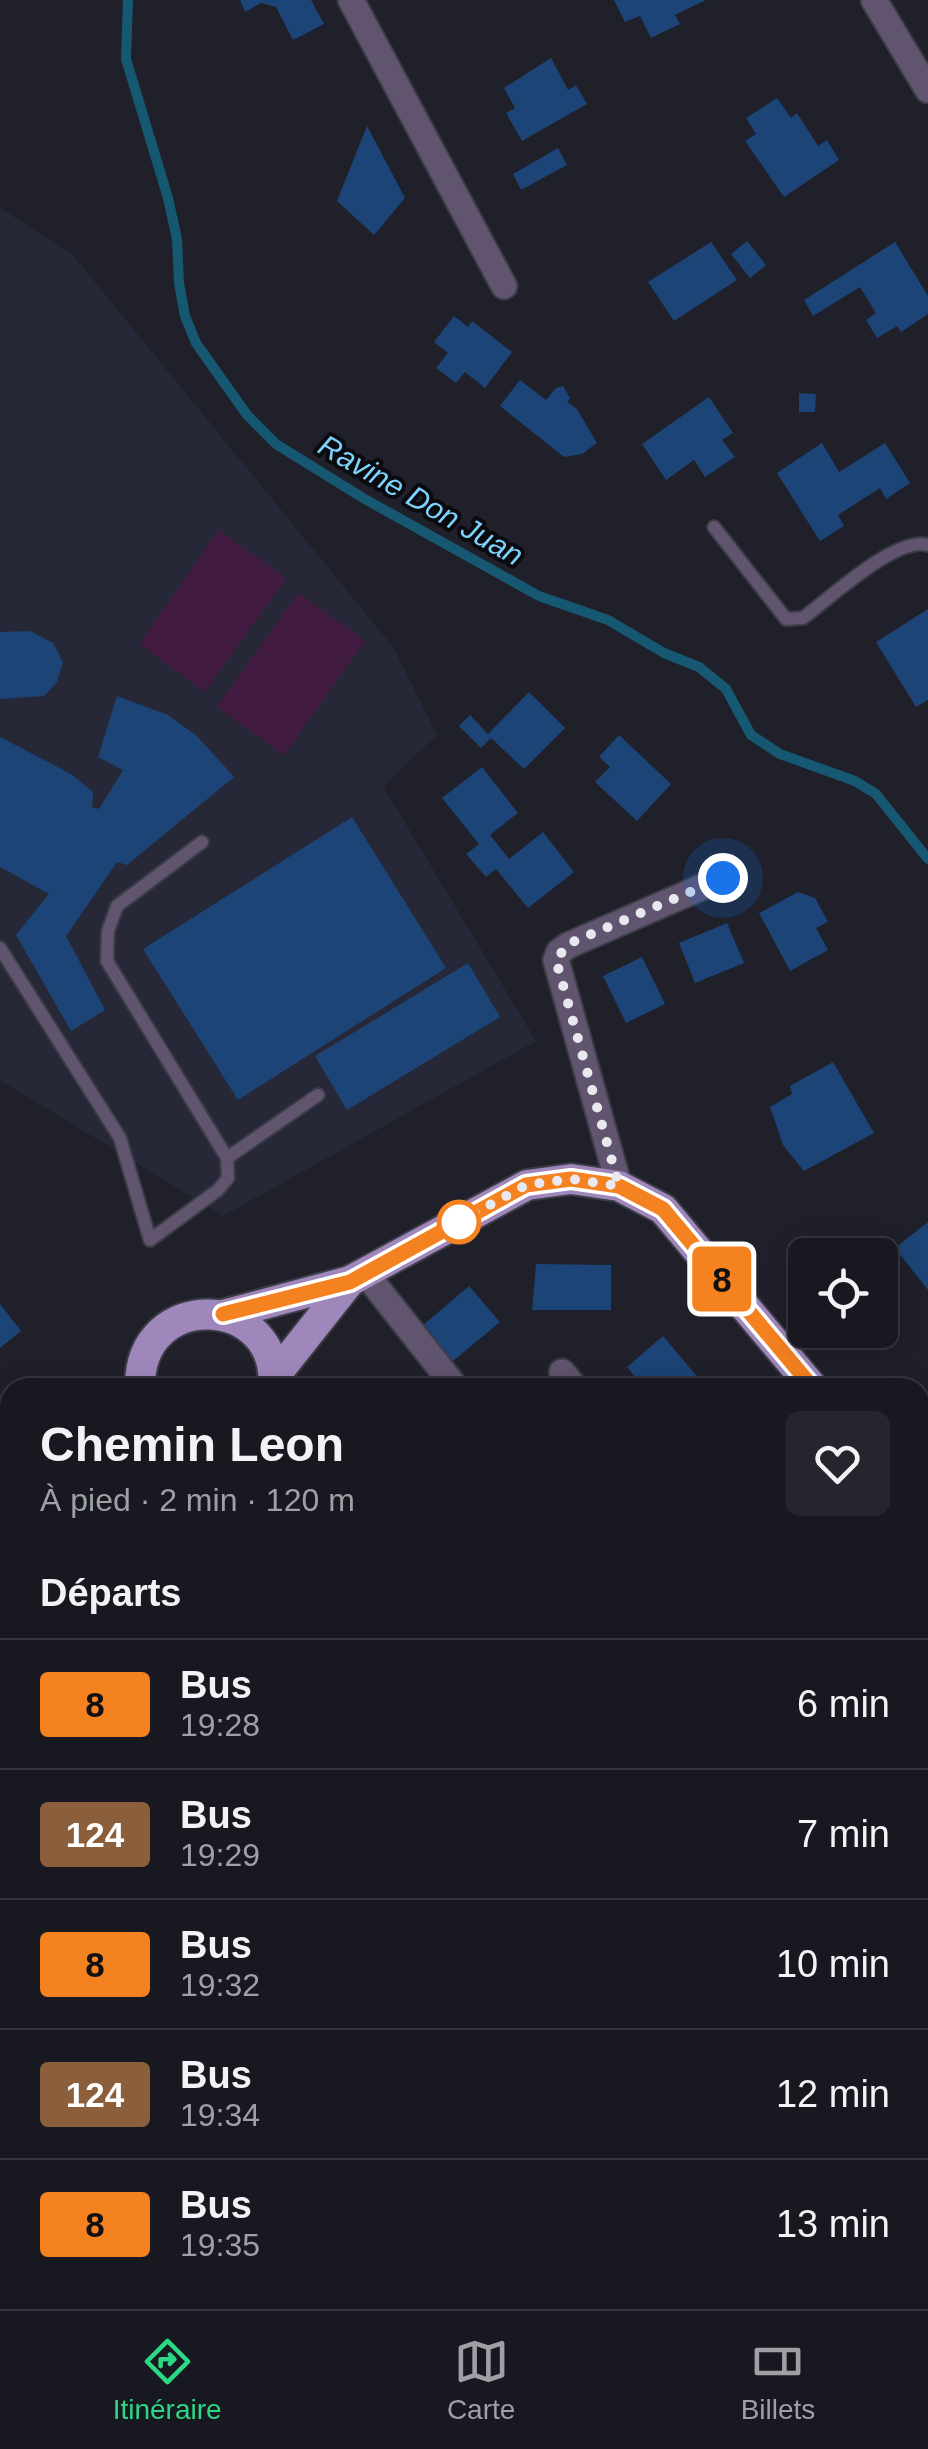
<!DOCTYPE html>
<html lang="fr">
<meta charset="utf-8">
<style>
body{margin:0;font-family:Helvetica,sans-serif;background:#24252d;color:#f1f3f6;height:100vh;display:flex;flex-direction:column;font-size:38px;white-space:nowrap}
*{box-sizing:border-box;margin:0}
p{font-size:32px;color:#9ea0a5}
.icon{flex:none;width:55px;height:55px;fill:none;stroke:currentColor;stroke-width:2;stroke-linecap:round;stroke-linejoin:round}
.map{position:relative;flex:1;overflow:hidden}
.panel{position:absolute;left:0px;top:1378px;width:930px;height:932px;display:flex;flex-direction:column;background:#171820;border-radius:30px 30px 0 0;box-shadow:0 5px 25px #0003,0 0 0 2px #36373e}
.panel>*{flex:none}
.badge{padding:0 20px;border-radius:8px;font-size:35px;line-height:65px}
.buttons{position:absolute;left:788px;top:1238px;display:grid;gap:20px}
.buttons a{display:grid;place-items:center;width:110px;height:110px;border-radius:15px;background:#171820;box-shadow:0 5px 25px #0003,0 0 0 2px #36373e;font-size:50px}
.you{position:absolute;width:50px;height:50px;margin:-25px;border:8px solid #fff;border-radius:50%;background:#1a73e8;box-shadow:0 0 0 15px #1a73e833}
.map>.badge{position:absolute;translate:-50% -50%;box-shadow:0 0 0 5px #fff}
h2{padding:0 40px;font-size:38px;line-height:90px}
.round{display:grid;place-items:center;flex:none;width:105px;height:105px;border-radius:15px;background:#24252d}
.summary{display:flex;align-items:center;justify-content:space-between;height:170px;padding:0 40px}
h1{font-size:48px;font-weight:700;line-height:75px}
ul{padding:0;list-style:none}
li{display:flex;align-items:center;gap:30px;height:130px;padding:0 40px;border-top:2px solid #36373e}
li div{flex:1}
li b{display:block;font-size:38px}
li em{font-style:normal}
li .badge{min-width:110px;font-weight:700;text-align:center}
.menu{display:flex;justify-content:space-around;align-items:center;height:140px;border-top:2px solid #36373e;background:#171820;font-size:28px;color:#9ea0a5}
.menu a{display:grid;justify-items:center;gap:5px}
.menu .current{color:#2dd884}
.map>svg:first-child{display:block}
</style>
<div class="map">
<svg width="928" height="2309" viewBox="0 0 928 2309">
<rect width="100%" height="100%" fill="#1f202a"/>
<polygon fill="#262837" points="0,208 72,254 393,647 437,735 383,786 536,1041 223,1216 0,1080"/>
<g fill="#421b40">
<polygon points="219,530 286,578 205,692 139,644"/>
<polygon points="298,593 365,641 284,755 217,707"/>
</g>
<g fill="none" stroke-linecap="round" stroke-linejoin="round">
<g stroke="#165872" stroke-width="10">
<polyline points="128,0 126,59 168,198 177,239 179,283 185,316 196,343 247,415 276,444 363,498 539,596 608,620 664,653 699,667 726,689 751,735 780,754 855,781 876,794 928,859"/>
<polyline points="0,1532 10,1535"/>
<polyline points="782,2300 784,2309"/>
</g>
</g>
<g fill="#1c4476">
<polygon points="240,0 311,0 324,24 293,40 276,7 261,3 245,12"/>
<polygon points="614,0 706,0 675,15 680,24 651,38 640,16 625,22"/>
<polygon points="551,58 568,90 576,85 587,104 522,141 506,113 515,108 504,88"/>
<polygon points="777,98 791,118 797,113 818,146 827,140 839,160 784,197 745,141 756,134 746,118"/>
<polygon points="367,126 405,198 374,235 337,201"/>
<polygon points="558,148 567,165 521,190 513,174"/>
<polygon points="747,241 766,265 750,278 731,254"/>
<polygon points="711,242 737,280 674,321 648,282"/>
<polygon points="895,242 928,296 928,314 901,332 897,326 877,338 866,320 876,313 860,287 813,316 804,300"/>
<polygon points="454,316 468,327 472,321 512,352 485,388 465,372 456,383 436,368 448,353 434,342"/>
<polygon points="520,380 546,400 556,388 563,386 570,398 567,402 577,409 597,443 582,454 564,457 500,406"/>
<polygon points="799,393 816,394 815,412 799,412"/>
<polygon points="709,397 733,433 722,440 735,457 705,477 694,460 666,480 642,444"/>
<polygon points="822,443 839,472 885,443 910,483 886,499 880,488 838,515 844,526 820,541 777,473"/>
<polygon points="928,609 928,700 916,707 876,642"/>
<polygon points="30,631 53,643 63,662 57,682 44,696 0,699 0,632"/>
<polygon points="529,692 565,728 524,769 491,738 481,748 459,726 470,715 488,734"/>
<polygon points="117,696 168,715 197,736 234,777 127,865 117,862 66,936 105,1010 71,1031 16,935 49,894 0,867 0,737 71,774 93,792 92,807 99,809 123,770 98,757"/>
<polygon points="619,735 671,784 637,821 595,782 610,767 599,757"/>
<polygon points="482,767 518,813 490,835 509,859 543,832 574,872 528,908 496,869 486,877 466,854 479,844 442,798"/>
<polygon points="352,817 446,968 238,1100 143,949"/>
<polygon points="798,892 815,898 828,922 816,928 828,950 790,971 759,913"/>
<polygon points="727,923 744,963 695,983 679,943"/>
<polygon points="642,957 665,1004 626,1023 603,976"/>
<polygon points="468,963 500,1017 347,1110 315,1056"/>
<polygon points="833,1062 874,1133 804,1171 783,1145 770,1107 792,1094 790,1086"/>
<polygon points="928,1222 928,1290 895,1248"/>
<polygon points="536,1264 611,1265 611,1310 532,1310"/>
<polygon points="469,1286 500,1322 447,1366 416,1331"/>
<polygon points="0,1304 21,1331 0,1348"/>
<polygon points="663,1336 699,1379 705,1388 644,1388 627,1367"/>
<polygon points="405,1378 413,1388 393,1388"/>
<polygon points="10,1711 10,1772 0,1766 0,1731"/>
<polygon points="928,1856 928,1911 920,1917 920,1864"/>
<polygon points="10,1886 10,1954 0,1963 0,1920 3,1918 0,1895"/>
<polygon points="928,1936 928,1954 923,1958 920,1943"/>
<polygon points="10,2108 10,2184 0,2191 0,2116"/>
<polygon points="920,2140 928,2150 923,2157 928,2163 928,2193 920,2201"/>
<polygon points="920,2212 928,2221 928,2236 920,2242"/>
<polygon points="926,2273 928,2309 913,2309 905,2300 920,2300 920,2279"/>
<polygon points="376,2300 418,2300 403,2309 382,2309"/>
<polygon points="528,2300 604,2300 589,2309 534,2309"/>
</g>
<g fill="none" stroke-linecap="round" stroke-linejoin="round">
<defs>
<g id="lane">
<path d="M714 527 786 619 803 618C830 598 896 536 928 545"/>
<polyline points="0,948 120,1138 150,1240 218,1190 228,1178 227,1158 107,961 108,931 117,906 202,842"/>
<polyline points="227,1158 318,1095"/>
</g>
<g id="street">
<polyline points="351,0 504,286"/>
<polyline points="874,0 928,90"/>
<polyline points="619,1186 556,960 559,952 569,945 723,878"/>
<polyline points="366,1274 456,1388"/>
<polyline points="562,1372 575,1388"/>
<polyline points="920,1793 928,1802"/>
<polyline points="920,2065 928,2074"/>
</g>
<g id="primary">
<polyline points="223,1315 350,1281 527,1185 571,1179 619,1186 663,1209 813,1388"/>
<polyline points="274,1377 350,1281"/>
<path d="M140 1388C138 1286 282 1294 273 1388"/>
<polyline points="0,1453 10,1451"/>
<polyline points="920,1517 928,1526"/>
</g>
</defs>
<use href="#lane" stroke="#3b3c46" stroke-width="16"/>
<use href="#street" stroke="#3b3c46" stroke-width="29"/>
<use href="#primary" stroke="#3b3c46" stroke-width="34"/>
<use href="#lane" stroke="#60546e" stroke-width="12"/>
<use href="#street" stroke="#60546e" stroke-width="25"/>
<use href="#primary" stroke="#9f87bc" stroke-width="30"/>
</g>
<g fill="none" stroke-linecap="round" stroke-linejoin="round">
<defs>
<polyline id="line" points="223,1314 350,1282 526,1185 571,1179 619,1186 663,1209 813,1388"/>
</defs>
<use href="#line" stroke="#fff" stroke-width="22"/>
<use href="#line" stroke="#f58220" stroke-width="15"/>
<polyline stroke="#e8e9ef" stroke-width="10" stroke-dasharray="0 18" points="459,1222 526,1185 571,1179 619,1186 556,960 568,944 723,878"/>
</g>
<circle fill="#fff" stroke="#f58220" stroke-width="5" cx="459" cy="1222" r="20"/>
<g text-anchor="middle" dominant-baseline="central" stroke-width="8" stroke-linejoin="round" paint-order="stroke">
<g font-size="30" font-style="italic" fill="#7ed3fc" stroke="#0a0a0f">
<text transform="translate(421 500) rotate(30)">Ravine Don Juan</text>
</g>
</g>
</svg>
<div class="buttons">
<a><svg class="icon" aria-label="locate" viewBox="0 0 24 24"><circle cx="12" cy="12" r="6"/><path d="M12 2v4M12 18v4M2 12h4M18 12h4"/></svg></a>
</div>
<div class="you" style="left:723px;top:878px"></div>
<b class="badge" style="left:722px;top:1279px;background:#f58220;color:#111">8</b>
<section class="panel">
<div class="summary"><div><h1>Chemin Leon</h1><p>À pied · 2 min · 120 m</p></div><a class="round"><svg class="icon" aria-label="heart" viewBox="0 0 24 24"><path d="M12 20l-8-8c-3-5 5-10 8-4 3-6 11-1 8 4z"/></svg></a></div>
<h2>Départs</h2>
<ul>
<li><span class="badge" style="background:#f58220;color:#111">8</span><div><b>Bus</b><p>19:28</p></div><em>6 min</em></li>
<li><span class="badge" style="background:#8b5e3c;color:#fff">124</span><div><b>Bus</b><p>19:29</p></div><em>7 min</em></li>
<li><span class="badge" style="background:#f58220;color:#111">8</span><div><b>Bus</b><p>19:32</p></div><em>10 min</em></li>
<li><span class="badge" style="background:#8b5e3c;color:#fff">124</span><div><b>Bus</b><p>19:34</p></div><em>12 min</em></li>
<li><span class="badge" style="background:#f58220;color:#111">8</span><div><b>Bus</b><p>19:35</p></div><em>13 min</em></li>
</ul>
</section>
</div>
<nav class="menu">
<a class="current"><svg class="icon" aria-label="directions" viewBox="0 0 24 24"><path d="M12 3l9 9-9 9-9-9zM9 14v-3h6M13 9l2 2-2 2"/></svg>Itinéraire</a>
<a><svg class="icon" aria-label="map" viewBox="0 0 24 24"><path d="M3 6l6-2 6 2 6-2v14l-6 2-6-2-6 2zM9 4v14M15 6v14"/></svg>Carte</a>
<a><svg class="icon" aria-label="tickets" viewBox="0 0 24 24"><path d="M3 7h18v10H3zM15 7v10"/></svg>Billets</a>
</nav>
